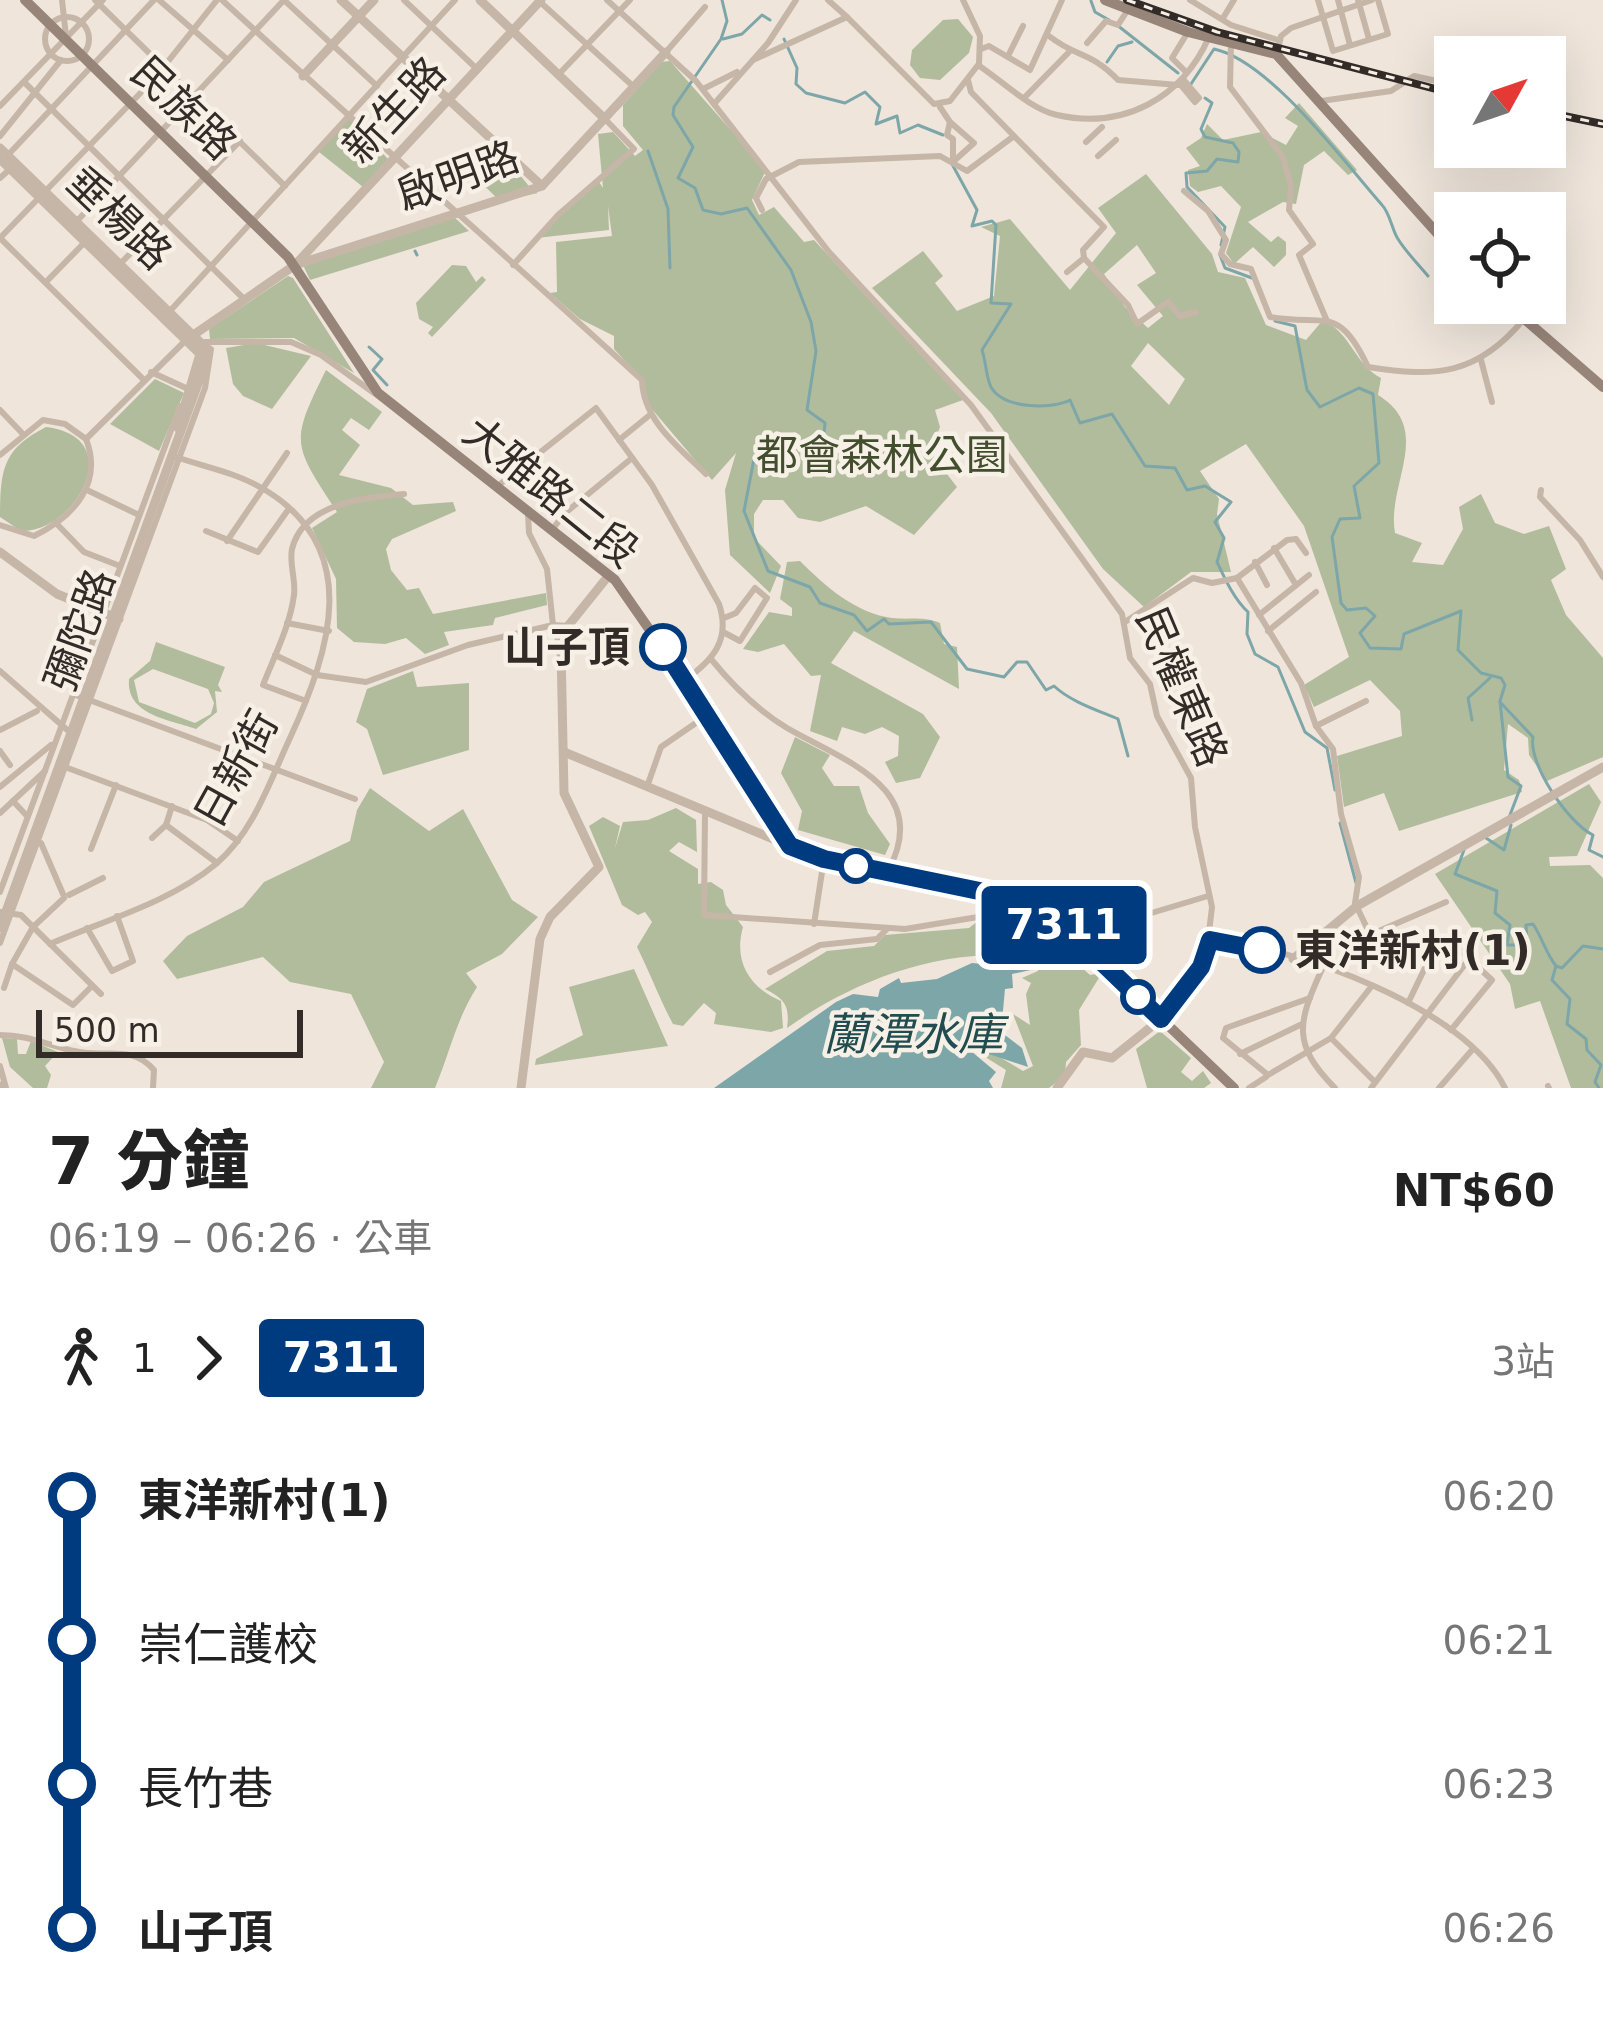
<!DOCTYPE html>
<html lang="zh-TW">
<meta charset="utf-8">
<style>
body{margin:0;font-family:"DejaVu Sans","Noto Sans TC",sans-serif;background:#f6f6f6;color:#222;height:100vh;display:flex;flex-direction:column;font-size:45px;white-space:nowrap}
*{box-sizing:border-box;margin:0}
p{font-size:39px;color:#767676}
.icon{flex:none;width:66px;height:66px;fill:none;stroke:currentColor;stroke-width:2;stroke-linecap:round;stroke-linejoin:round}
.map{position:relative;height:1088px;overflow:hidden}
.drawer{display:flex;flex-direction:column;background:#fff;flex:1}
.drawer>*{flex:none}
.badge{padding:0 24px;border-radius:9px;font-size:42px;line-height:78px}
.needle{width:78px;rotate:50deg}
.buttons{position:absolute;left:1434px;top:36px;display:grid;gap:24px}
.buttons a{display:grid;place-items:center;width:132px;height:132px;border-radius:0px;background:#fff;box-shadow:0 12px 48px #0002;font-size:60px}
.scale{position:absolute;left:36px;bottom:30px;width:267px;box-sizing:border-box;padding-left:12px;border:6px solid #332b27;border-top:0;font-size:33px;line-height:42px;white-space:nowrap;color:#332b27;-webkit-text-stroke:9px #f7f0e6;paint-order:stroke}
.map>.badge{position:absolute;translate:-50% -50%;box-shadow:0 0 0 6px #fff}
.legs{display:flex;align-items:center;gap:18px;height:132px;padding:0 48px;font-size:39px}
.legs p{margin-inline-start:auto}
.headline{display:flex;align-items:center;justify-content:space-between;height:204px;padding:0 48px}
h1{font-size:66px;font-weight:800;line-height:90px}
ul{padding:0 48px;list-style:none}
li{display:flex;align-items:center;gap:42px;height:144px;font-size:45px}
li i{display:grid;place-items:center;width:18px;height:100%;margin:0 15px;background:currentColor}
li i::after{content:'';width:30px;height:30px;margin:-15px;border:9px solid;border-radius:50%;background:#fff}
li p{margin-inline-start:auto}
li:first-child i{background:linear-gradient(#0000 50%,currentColor 0)}
li:last-child i{background:linear-gradient(currentColor 50%,#0000 0)}
.map>svg:first-child{display:block}
</style>
<div class="map">
<svg width="1603" height="1088" viewBox="0 0 1603 1088">
<rect width="100%" height="100%" fill="#efe5db"/>
<g fill="#b1bc9c" fill-rule="evenodd">
<polygon points="958,19 973,37 969,53 940,80 920,78 910,65 912,50 943,20"/>
<path d="M670 61 766 170 752 200 759 215 774 207 804 242 814 240 963 400 935 410 940 427C929 453 940 465 957 487L914 535 866 506 820 522 798 518 783 500H763L754 514V538L781 566 770 593 730 555 725 490 736 453 712 480 646 402 642 379 614 349V336L580 319 550 293 557 292 556 242 612 236 608 206 609 230 536 238 599 182 603 188 598 134 613 132 635 156 643 150 623 126V105L661 62Z"/>
<polygon points="1299,103 1357,170 1348,175 1324,151 1304,165 1296,204 1283,202 1248,222 1271,242 1278,236 1286,242 1286,255 1274,267 1253,247 1234,264 1226,253 1241,207 1221,186 1198,192 1190,186 1188,170 1200,166 1186,148 1201,138 1207,124 1223,140 1261,132 1286,145 1298,126 1285,118"/>
<polygon points="348,117 388,159 363,187 319,152"/>
<polygon points="495,144 532,190 538,193 500,201 469,171"/>
<path d="M1146 174 1212 254 1218 272 1245 278 1266 325 1306 340 1323 320C1352 334 1354 364 1381 378L1378 395C1435 430 1386 484 1395 533L1422 543 1412 562 1443 565 1463 529 1459 507 1481 494 1495 523 1524 534 1549 526 1566 569 1551 580 1566 615 1603 658V757L1547 781 1529 755 1528 738 1508 724 1504 770 1519 780 1522 792 1399 831 1384 793 1344 807 1337 756 1402 736 1400 711 1370 680 1314 707 1304 685 1349 657 1304 526 1246 444 1200 471 1219 499 1217 514 1231 572H1191L1144 607 1103 569 991 413 872 288 923 251 943 276 935 283 957 311 994 296 1000 236 981 227 1010 219 1070 290 1116 233 1098 208ZM1137 245 1156 273 1137 285 1163 316 1148 328 1125 307 1104 274ZM1148 343 1185 379 1169 405 1131 366Z"/>
<polygon points="454,217 469,231 310,280 303,265"/>
<polygon points="452,265 466,266 476,282 482,276 486,280 432,337 428,333 433,327 419,319 416,303"/>
<polygon points="288,276 293,278 354,373 294,338 210,339 209,329"/>
<polygon points="256,343 311,356 272,409 243,396 233,384 226,348"/>
<path d="M326 370 382 412 369 430 351 418 342 430 360 445 339 475 391 488 413 505 453 502 456 511 392 539 386 549 391 570 407 590 419 588 433 614 546 593 547 605 495 618 493 625 444 632 449 645 425 654 406 638 385 644 354 642 337 628 336 579 312 528 337 512C293 444 289 444 326 370Z"/>
<polygon points="155,379 184,393 159,451 110,424"/>
<path d="M46 427C129 437 75 533 21 531L0 517C0 469 3 449 46 427Z"/>
<path d="M800 561C825 586 855 613 892 618 910 620 922 616 940 623L944 644 957 647 959 689 854 631 831 663 923 714 940 737 920 778 896 783 885 762 898 756 899 736 882 727 865 734 842 727 837 741 810 731 821 675 811 676 784 644 758 652 743 649 769 612 792 616V608L780 599 787 562Z"/>
<path d="M156 642 225 667 218 685 222 692 215 691 217 712 196 729C168 719 126 715 129 679L150 661ZM153 669 208 689 214 703 211 714 195 723 139 702 134 680Z"/>
<polygon points="413,671 417,687 469,683 469,750 383,775 367,729 356,722 367,689"/>
<polygon points="795,737 830,755 822,768 834,786 859,786 868,813 890,844 885,855 798,830 802,811 781,773"/>
<polygon points="1589,784 1601,802 1577,856 1549,857 1550,866 1590,865 1603,878 1603,1088 1571,1088 1540,1001 1515,1009 1510,984 1435,874"/>
<path d="M370 788 429 831 463 809 512 900 538 917 502 954 466 973 477 987C456 1020 450 1052 435 1088H371L384 1062 351 994 290 982 263 957 177 979 163 961 187 936 243 907 264 882 350 841 357 810Z"/>
<path d="M676 808 696 820 697 852 679 842 669 851 698 869V884L711 882 723 890 726 905 743 927C733 962 750 988 781 1001L783 1028 771 1032 714 1024 716 1013 704 1003 683 1026 673 1024C660 1000 650 973 637 947L652 922 645 912 638 915 622 905 589 826 603 817 620 826 615 848 623 822 648 820Z"/>
<path d="M996 907C1059 926 1048 937 1090 975L1102 973 1079 1010 1081 1045 1066 1062 1065 1075 1049 1088H1001L1006 1070 974 1050 993 1053 1023 1071 1033 1066 1013 1014 1030 1025 1026 994 1031 983 1022 978 1038 971V958C949 945 859 977 787 1028 790 1006 785 999 765 989L827 951 874 946 885 935 969 928Z"/>
<polygon points="634,969 668,1046 535,1065 536,1059 583,1035 569,987"/>
<polygon points="1160,1031 1191,1058 1181,1072 1192,1081 1203,1071 1211,1083 1204,1088 1147,1088 1136,1049"/>
<polygon points="2,1038 17,1039 18,1054 26,1054 31,1041 58,1052 45,1066 51,1075 47,1088 33,1088 10,1067"/>
</g>
<polygon fill="#7da6a9" points="972,963 1035,969 1012,974 1013,988 1005,989 1001,1032 1022,1048 1028,1067 965,1046 996,1072 989,1081 993,1088 714,1088 836,1002 853,994 878,997 880,989 899,978 901,983 937,979"/>
<g fill="none" stroke-linecap="round" stroke-linejoin="round">
<g stroke="#7da6a9" stroke-width="3">
<path d="M722 0 727 21 721 39 674 107 673 115 693 147 678 178 695 188 703 210 721 214 747 208 791 270 811 322 816 351 807 410 825 423 824 435 807 444 788 438 754 459 744 511 768 571 810 587 820 603 854 615 867 631 884 619 889 624 931 622 967 669 1004 677 1017 662H1027L1046 690 1054 686C1070 701 1094 709 1118 719L1128 756"/>
<polyline points="1091,1 1095,12 1109,20"/>
<polyline points="1117,25 1178,73"/>
<polyline points="723,39 742,34 762,15 770,20"/>
<polyline points="784,39 797,68 796,84 806,93 845,103 865,92 880,107 876,124 897,116 900,133 918,125 943,135"/>
<polyline points="1107,62 1118,46 1132,42"/>
<path d="M1191 84 1214 49C1270 61 1344 162 1382 205 1390 213 1392 230 1398 239 1406 252 1418 264 1428 276"/>
<polyline points="1205,98 1212,103 1201,129 1205,137 1233,143 1239,152 1238,162 1217,159 1207,171 1186,173 1187,187 1225,227 1221,245"/>
<polyline points="648,151 668,209 670,268"/>
<path d="M952 164 977 210 972 226 992 221 996 225 991 303 1011 304 982 350C986 361 986 378 991 387 1004 410 1054 409 1070 400L1080 423 1112 414 1145 466 1175 468 1187 490 1205 486 1231 502 1215 522 1224 538 1217 562C1225 579 1234 599 1248 612L1247 634 1255 654 1278 667 1305 732 1327 748 1335 790"/>
<polyline points="415,251 417,255"/>
<polyline points="1220,255 1225,268 1252,278"/>
<polyline points="1275,321 1295,326 1307,390 1320,407 1359,388 1373,394 1379,463 1354,486 1360,518 1340,519 1332,537 1341,603 1347,610 1366,608 1375,616 1360,633 1370,648 1401,649 1404,634 1461,611 1458,650 1481,673 1501,678 1505,685 1500,701 1508,777 1521,786 1510,815"/>
<polyline points="369,347 382,359 373,370 387,385"/>
<path d="M1500 702 1533 737C1528 763 1567 822 1593 835L1589 850 1603 857"/>
<polyline points="1472,720 1468,698 1490,678"/>
<polyline points="1340,823 1356,883"/>
<polyline points="1486,838 1504,850 1511,825"/>
<path d="M1464 850 1455 874 1497 891 1495 913 1510 925 1507 945H1527L1526 925 1533 924C1543 939 1545 952 1556 966L1552 980 1570 999 1567 1024 1586 1039 1587 1050 1601 1065 1595 1082 1599 1088"/>
<polyline points="1556,966 1562,968 1583,946 1603,949"/>
</g>
<g stroke="#c5b6a8" stroke-width="6">
<polyline points="62,0 66,36"/>
<polyline points="95,0 285,186"/>
<polyline points="159,0 228,60"/>
<path d="M222 0C361 128 503 253 642 380 643 420 678 447 706 474"/>
<polyline points="284,0 377,86"/>
<polyline points="404,0 478,70"/>
<polyline points="607,0 696,81 829,252 971,405 1122,614 1130,658 1150,684 1157,716 1191,778 1195,827 1212,907 1206,958 1161,1019"/>
<polyline points="963,0 980,36 979,64"/>
<polyline points="1190,0 1231,25 1278,40"/>
<polyline points="1318,0 1333,51 1388,34 1378,0"/>
<polyline points="1338,0 1350,45"/>
<polyline points="1358,0 1369,39"/>
<polyline points="539,1 634,87"/>
<path d="M847 17 934 104 950 101 978 65C1001 80 1030 109 1057 115 1124 130 1182 98 1209 37"/>
<circle cx="67" cy="39" r="22"/>
<polyline points="1223,18 1234,0"/>
<path d="M1049 36C1077 58 1090 51 1118 80L1178 85"/>
<polyline points="1231,42 1230,87 1283,157 1291,186 1289,210 1313,244 1299,255 1327,321"/>
<polyline points="1087,43 1106,21 1118,25 1127,11"/>
<polyline points="981,49 989,46 1030,70 1062,0"/>
<polyline points="666,52 705,7"/>
<polyline points="1277,53 1281,36 1291,28 1372,0"/>
<polyline points="1008,56 1023,26"/>
<polyline points="753,60 847,17 828,0"/>
<polyline points="1186,72 1172,58 1188,32"/>
<polyline points="559,74 630,0"/>
<polyline points="968,80 971,92 1014,136"/>
<polyline points="24,82 243,298"/>
<polyline points="1180,84 1195,102 1199,98 1183,79"/>
<polyline points="703,89 737,72"/>
<polyline points="1025,97 1069,52"/>
<polyline points="1321,101 1391,91 1414,76 1446,83"/>
<polyline points="714,104 768,43 796,0"/>
<polyline points="0,106 103,0"/>
<polyline points="940,107 950,122 947,135 953,139 953,160"/>
<polyline points="950,122 974,143 954,161"/>
<polyline points="0,136 61,60"/>
<polyline points="1086,142 1102,127"/>
<polyline points="8,155 154,0"/>
<polyline points="1098,156 1116,140"/>
<polyline points="0,178 10,169"/>
<path d="M1184 191 1208 211 1226 240 1221 254 1230 264 1251 269 1270 317C1325 327 1338 303 1368 367 1436 378 1478 375 1524 319"/>
<polyline points="762,210 756,198 766,179 799,162 940,156 967,171 1014,136 1104,227 1083,250 1084,258 1128,305 1137,324 1168,302 1180,316 1196,312"/>
<polyline points="77,221 284,0"/>
<polyline points="0,238 154,79 217,0"/>
<polyline points="0,238 143,379"/>
<polyline points="121,263 240,141"/>
<polyline points="513,265 558,215 634,149 605,119"/>
<polyline points="1067,272 1084,258"/>
<polyline points="46,282 85,242"/>
<polyline points="170,311 455,0"/>
<polyline points="205,342 291,342 321,355 374,393"/>
<polyline points="1481,360 1492,402"/>
<polyline points="151,372 186,388"/>
<polyline points="0,410 22,433"/>
<polyline points="619,440 651,414"/>
<polyline points="0,455 43,420 65,424 86,439 186,340"/>
<path d="M499 485 596 408 652 485 719 604C731 640 713 660 685 680"/>
<polyline points="1541,490 1540,497 1580,540 1603,577"/>
<polyline points="89,491 139,515"/>
<polyline points="528,513 529,533 547,569 553,625 568,626"/>
<polyline points="55,522 84,552 120,566"/>
<path d="M0 525 34 536C75 516 103 483 86 439"/>
<polyline points="552,530 564,514 632,458"/>
<polyline points="206,531 258,552 288,510"/>
<polyline points="227,541 287,453"/>
<polyline points="1274,548 1296,585"/>
<polyline points="1255,562 1267,585"/>
<polyline points="1237,578 1287,540 1296,539 1306,553"/>
<polyline points="1259,615 1309,575"/>
<polyline points="1125,622 1193,578 1212,583 1237,578 1301,683 1316,726 1333,749 1341,814 1359,877 1355,903 1378,951"/>
<polyline points="287,623 329,631"/>
<polyline points="1268,631 1316,592"/>
<polyline points="723,632 740,641 767,598 755,588 736,613 724,618"/>
<polyline points="275,655 317,675 366,682 468,645 553,625 560,646"/>
<path d="M711 659C733 686 757 710 787 728 844 761 933 788 888 871"/>
<polyline points="0,671 73,735"/>
<polyline points="73,694 355,799"/>
<path d="M306 701 263 685C274 657 290 626 294 595 296 580 289 563 292 549 303 503 366 497 404 494"/>
<polyline points="1316,726 1366,701"/>
<polyline points="0,730 37,711"/>
<polyline points="0,751 10,765"/>
<polyline points="65,767 207,820 238,841"/>
<polyline points="648,784 661,747 709,714"/>
<polyline points="0,787 51,745"/>
<polyline points="13,801 45,771"/>
<polyline points="172,806 166,825 217,863"/>
<polyline points="705,812 704,915 905,929 978,917 984,894"/>
<polyline points="0,813 13,801 27,816"/>
<polyline points="152,838 166,825"/>
<polyline points="41,843 63,894"/>
<polyline points="91,849 116,785"/>
<polyline points="0,892 180,406"/>
<polyline points="69,895 103,878"/>
<polyline points="64,898 33,927 12,964 73,1005 92,986"/>
<polyline points="0,912 21,915 101,994"/>
<polyline points="814,924 824,859"/>
<polyline points="87,928 112,971 133,961 117,916"/>
<polyline points="1372,934 1446,902"/>
<polyline points="1075,936 1208,896"/>
<path d="M1211 940C1295 947 1465 1007 1505 1088"/>
<polyline points="0,943 205,388 211,349 202,344"/>
<path d="M50 944C105 920 169 903 216 864 254 831 269 783 290 738 330 651 365 546 260 487 234 472 201 466 173 456"/>
<path d="M1322 969C1298 1022 1291 1044 1335 1088"/>
<polyline points="770,972 820,945 877,939 887,929"/>
<polyline points="4,988 12,964"/>
<polyline points="1310,998 1226,1028 1223,1038 1268,1075 1331,1038 1371,987"/>
<polyline points="1451,1030 1492,980 1469,959"/>
<path d="M0 1035C28 1035 47 1045 74 1051 103 1059 131 1043 154 1070L153 1088"/>
<polyline points="1331,1038 1375,1082"/>
<polyline points="1240,1054 1300,1025"/>
<polyline points="0,1066 6,1088"/>
<polyline points="1548,1086 1549,1088"/>
<polyline points="1249,1088 1266,1077"/>
<polyline points="1371,1088 1469,959 1448,937 1438,941 1408,1003"/>
<polyline points="1439,1088 1472,1050"/>
</g>
<g stroke="#c5b6a8" stroke-width="9">
<polyline points="341,0 542,186"/>
<polyline points="480,0 605,119"/>
<polyline points="303,76 374,0"/>
<polyline points="0,148 202,344 207,359 0,928"/>
<polyline points="0,159 200,354 178,428"/>
<polyline points="295,265 541,0"/>
<polyline points="189,338 295,265 542,186 666,52"/>
<polyline points="0,552 57,594 119,619"/>
<polyline points="564,752 790,846"/>
<polyline points="1293,959 1357,906 1603,767"/>
<polyline points="0,1086 1,1088"/>
<polyline points="521,1088 540,939 550,917 599,867 564,793 561,649 568,626 609,575"/>
<polyline points="1057,1088 1083,1052 1112,1058 1161,1019"/>
</g>
<g stroke="#98857a" stroke-width="10">
<polyline points="25,0 288,257 378,393 615,580 733,750 790,846 824,859 1028,901 1049,912 1234,1088"/>
<polyline points="1105,0 1188,32 1276,54 1455,253"/>
<polyline points="1506,303 1603,387"/>
</g>
<defs>
<g id="rail">
<polyline points="1127,0 1217,32 1455,94"/>
<polyline points="1545,112 1603,124"/>
</g>
</defs>
<use href="#rail" stroke="#332b27" stroke-width="8"/>
<use href="#rail" stroke="#f7f0e6" stroke-width="3" stroke-dasharray="9" stroke-linecap="butt"/>
</g>
<g fill="none" stroke-linecap="round" stroke-linejoin="round">
<defs>
<polyline id="line-1" points="663,647 790,846 824,859 1028,901 1060,922 1161,1019 1201,967 1210,940 1262,950"/>
</defs>
<use href="#line-1" stroke="#fff" stroke-width="27"/>
<use href="#line-1" stroke="#003b80" stroke-width="18"/>
</g>
<g fill="#fff" stroke="#003b80" stroke-width="6">
<circle cx="663" cy="647" r="21"/>
<circle cx="856" cy="866" r="15"/>
<circle cx="1262" cy="950" r="21"/>
<circle cx="1138" cy="997" r="15"/>
</g>
<g text-anchor="middle" dominant-baseline="central" stroke-width="9" stroke-linejoin="round" paint-order="stroke">
<g font-size="42" fill="#332b27" stroke="#f7f0e6">
<text transform="translate(184 108) rotate(44)">民族路</text>
<text transform="translate(394 110) rotate(-47)">新生路</text>
<text transform="translate(458 176) rotate(-20)">啟明路</text>
<text transform="translate(119 218) rotate(44)">垂楊路</text>
<text transform="translate(551 492) rotate(39)">大雅路二段</text>
<text transform="translate(80 630) rotate(-70)">彌陀路</text>
<text transform="translate(1182 687) rotate(67)">民權東路</text>
<text transform="translate(236 769) rotate(-61)">日新街</text>
</g>
<g font-size="42" fill="#424e2e" stroke="#f7f0e6">
<text x="882" y="455">都會森林公園</text>
</g>
<g font-size="42" font-weight="bold" fill="#332b27" stroke="#f7f0e6" text-anchor="end">
<text x="630" y="647">山子頂</text>
<text x="1295" y="950" text-anchor="start">東洋新村(1)</text>
</g>
<g font-size="45" font-style="italic" fill="#214c50" stroke="#f7f0e6">
<text x="913" y="1034">蘭潭水庫</text>
</g>
</g>
</svg>
<div class="buttons">
<a><svg class="needle" viewBox="-14 -14 28 28"><path d="M0-13l5 13h-10z" fill="#e53935"/><path d="M0 13l5-13h-10z" fill="#767676"/></svg></a>
<a><svg class="icon" aria-label="locate" viewBox="0 0 24 24"><circle cx="12" cy="12" r="6"/><path d="M12 2v4M12 18v4M2 12h4M18 12h4"/></svg></a>
</div>
<div class="scale">500 m</div>
<b class="badge" style="left:1064px;top:925px;background:#003b80;color:#fff">7311</b>
</div>
<section class="drawer">
<div class="headline"><div><h1>7 分鐘</h1><p>06:19 – 06:26 · 公車</p></div><b>NT$60</b></div>
<div class="legs"><svg class="icon" aria-label="walk" viewBox="0 0 24 24"><circle cx="13" cy="4" r="2"/><path d="M13 8l-2 6 4 7M11 14l-3 7M7 12l3-4h3l4 4"/></svg>1<svg class="icon" aria-label="forward" viewBox="0 0 24 24"><path d="M9 5l7 7-7 7"/></svg><b class="badge" style="background:#003b80;color:#fff">7311</b><p>3站</p></div>
<ul>
<li><i style="color:#003b80"></i><b>東洋新村(1)</b><p>06:20</p></li>
<li><i style="color:#003b80"></i><span>崇仁護校</span><p>06:21</p></li>
<li><i style="color:#003b80"></i><span>長竹巷</span><p>06:23</p></li>
<li><i style="color:#003b80"></i><b>山子頂</b><p>06:26</p></li>
</ul>
</section>
